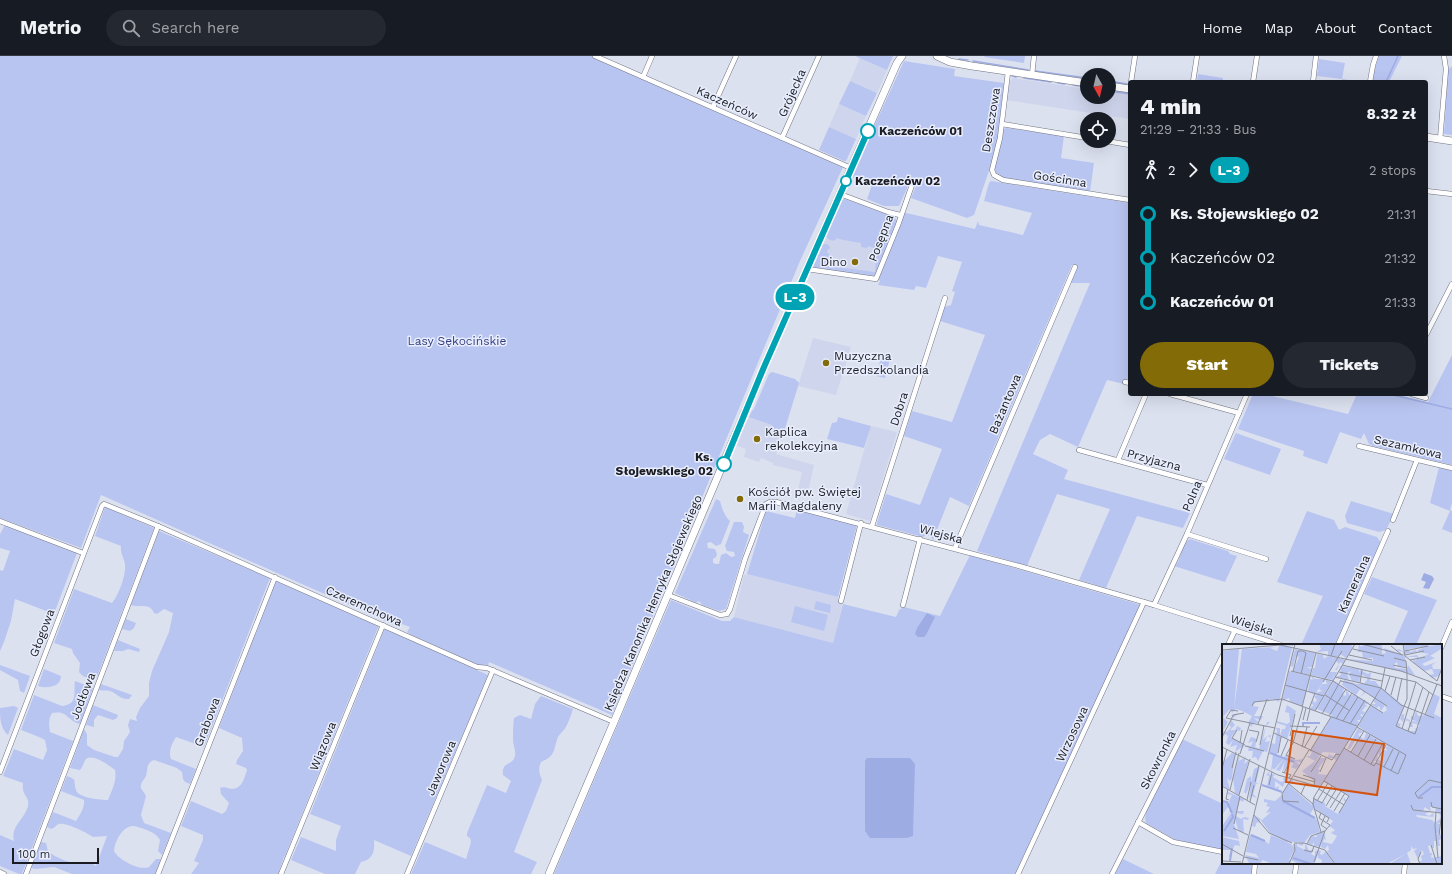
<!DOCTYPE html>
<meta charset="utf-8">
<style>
body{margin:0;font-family:"Work Sans",sans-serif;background:#242831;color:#f1f3f6;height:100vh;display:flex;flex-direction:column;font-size:15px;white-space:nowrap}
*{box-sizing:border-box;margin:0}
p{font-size:13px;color:#9ea1a6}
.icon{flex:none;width:22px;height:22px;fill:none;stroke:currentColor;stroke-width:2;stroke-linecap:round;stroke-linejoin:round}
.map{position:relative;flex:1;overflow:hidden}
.drawer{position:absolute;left:1128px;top:24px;width:300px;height:316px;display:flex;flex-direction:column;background:#171b24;border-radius:4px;box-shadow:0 4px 16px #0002}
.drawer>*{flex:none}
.badge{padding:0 8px;border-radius:13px;font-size:14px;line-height:26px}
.needle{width:26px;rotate:172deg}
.tools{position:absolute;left:1080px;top:12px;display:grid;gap:8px}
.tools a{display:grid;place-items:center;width:36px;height:36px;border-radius:50%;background:#171b24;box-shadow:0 4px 16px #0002;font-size:20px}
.scale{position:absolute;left:12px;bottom:10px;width:87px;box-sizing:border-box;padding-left:4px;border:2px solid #1a1c21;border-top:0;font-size:11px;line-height:14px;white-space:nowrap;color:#1a1c21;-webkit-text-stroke:3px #e9eefe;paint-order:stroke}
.map>.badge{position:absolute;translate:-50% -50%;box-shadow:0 0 0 2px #fff}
.legs{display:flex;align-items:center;gap:6px;height:44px;padding:0 12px;font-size:13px}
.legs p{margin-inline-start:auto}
.summary{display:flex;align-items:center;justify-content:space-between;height:68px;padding:0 12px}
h1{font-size:22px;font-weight:800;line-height:30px}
.action{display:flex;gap:8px;margin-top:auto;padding:8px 12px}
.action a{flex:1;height:46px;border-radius:24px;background:#836c07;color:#fff;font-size:16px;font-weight:800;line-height:46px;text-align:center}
.action a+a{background:#242831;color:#f1f3f6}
ul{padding:0 12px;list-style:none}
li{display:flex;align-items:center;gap:14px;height:44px;font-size:15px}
li i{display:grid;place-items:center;width:6px;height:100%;margin:0 5px;background:currentColor}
li i::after{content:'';width:10px;height:10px;margin:-5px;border:3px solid;border-radius:50%;background:#171b24}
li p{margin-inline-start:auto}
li:first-child i{background:linear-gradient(#0000 50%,currentColor 0)}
li:last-child i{background:linear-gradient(currentColor 50%,#0000 0)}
header{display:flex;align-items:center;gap:24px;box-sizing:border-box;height:56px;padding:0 20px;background:#171b24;border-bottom:1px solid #363941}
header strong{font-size:19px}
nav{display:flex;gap:22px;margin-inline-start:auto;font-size:14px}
.search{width:280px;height:36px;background:#242831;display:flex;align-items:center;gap:10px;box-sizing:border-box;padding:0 14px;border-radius:22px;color:#9ea1a6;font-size:15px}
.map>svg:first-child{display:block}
</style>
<header>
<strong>Metrio</strong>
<div class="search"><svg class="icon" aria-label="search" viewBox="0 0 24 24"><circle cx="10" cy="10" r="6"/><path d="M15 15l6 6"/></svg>Search here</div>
<nav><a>Home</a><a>Map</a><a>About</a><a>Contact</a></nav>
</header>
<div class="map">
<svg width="1452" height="818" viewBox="0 0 1452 818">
<rect width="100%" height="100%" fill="#dce1f0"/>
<g fill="#cfd5ec">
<polygon points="860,2 887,14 877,37 850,25"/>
<polygon points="1013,22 1087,33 1087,41 1109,41 1109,36 1130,39 1130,63 1006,44 1009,26"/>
<polygon points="839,48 866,60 856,83 829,71"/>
<polygon points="845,143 891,160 896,163 897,166 877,218 874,220 811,211 840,144"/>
<polygon points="813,282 851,291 836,339 798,330 776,398 814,409 807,440 802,440 797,438 802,416 773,409 773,407 761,402 759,406 744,401 746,393 735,389 752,355 754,353 769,318 772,316 795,323 799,327"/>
<polygon points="871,370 897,376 870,465 846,458"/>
<polygon points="747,518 838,541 838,545 843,546 833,587 734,561 744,519"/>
</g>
<g fill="#b9c5f1">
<polygon points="0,0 592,0 843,111 800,205 612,659 489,606 488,610 476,609 411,579 407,576 410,571 402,568 399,571 101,439 81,492 0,462"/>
<polygon points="855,0 893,0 887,14"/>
<polygon points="985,0 1025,0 1024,7 984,1"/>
<polygon points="1379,0 1402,0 1389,26 1372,26 1374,15"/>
<polygon points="1319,3 1345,7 1342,23 1362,26 1342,26 1342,23 1317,20"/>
<polygon points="904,5 955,13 954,20 1004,27 997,91 974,159 967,162 911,142 916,130 909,128 899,150 884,150 867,143 872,129 851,121"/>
<polygon points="1452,10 1452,79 1444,78 1448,14"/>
<polygon points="1198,18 1223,22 1223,26 1197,26"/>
<polygon points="850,25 877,37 866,60 839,48"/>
<polygon points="829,71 856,83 846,105 844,105 819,94"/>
<polygon points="1007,72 1064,80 1061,102 1094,107 1090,136 1002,122 997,118 994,113 1000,92 1003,73"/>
<polygon points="991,125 1130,147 1130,318 1127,324 1125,324 1124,328 1107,324 1078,391 1050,378 1040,384 1033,398 1068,414 1064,423 1190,457 1183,472 1137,460 1106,532 1079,524 1110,453 1057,438 1027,510 977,495 1090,227 1070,227 1077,210 1072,209 969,450 950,441 933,484 930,480 926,479 923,481 877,469 877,467 886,438 920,449 942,393 904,380 912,355 952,366 985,279 940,265 944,251 951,249 955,236 952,235 962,206 938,200 926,232 916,230 914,234 878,229 880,225 878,223 902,156 975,173 978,165 979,169 1023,179 1032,157 984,145 989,127"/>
<path d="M845 143 891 160 896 163 897 166 877 218 874 220 812 212 811 211 816 198H819L823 188H827L830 191V193H828L827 197H829L828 210 875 216 877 193 868 190 867 192 861 191V187L843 184 837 182 834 185C830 184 826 183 825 177L840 144Z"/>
<polygon points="1452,299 1452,409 1373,390 1369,388 1364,377 1361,383 1340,376 1327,408 1303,400 1304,395 1238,373 1253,338 1264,338 1348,358 1357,338 1395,338 1428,346"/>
<polygon points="881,301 890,303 885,322 876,320"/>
<polygon points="772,316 795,323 799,327 783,379 770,374 772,369 749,361 752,355 754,353 769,318"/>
<polygon points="838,361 871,370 864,392 827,383 832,367 837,366"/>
<polygon points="1236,377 1281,393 1270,419 1224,403"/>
<polygon points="1439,411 1452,415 1452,447 1450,454 1452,455 1452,477 1442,473 1450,455 1430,447"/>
<path d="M716 443 720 445C722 452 724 460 730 465L721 488 716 490 711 486 707 487 708 492 715 493 717 498 716 501 713 503V507L716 508H719L721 499 726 497 731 501 735 500 734 496 727 495 725 490 734 466H742L744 471 743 476 749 479 726 553 719 555 702 549 701 547 698 545 696 547 675 537Z"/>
<polygon points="1351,445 1394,458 1386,474 1379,476 1347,467 1345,460"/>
<path d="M105 451 154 472 97 621C90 622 84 623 79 616L80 607 73 597 72 593 54 587 74 533 112 547C119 538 126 520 125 508 124 502 120 497 121 490L95 480Z"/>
<polygon points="797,453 857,469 838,541 747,518 766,455 795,462"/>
<polygon points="1307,455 1334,464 1339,474 1345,471 1377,481 1381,487 1336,589 1301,589 1323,540 1277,526"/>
<polygon points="5,469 77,497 54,558 15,543 11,565 4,586 0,595 0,514 3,515 10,495 0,492 0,478"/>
<path d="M159 475 270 522 204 691 176 681C172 688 168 695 171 703L196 713 190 728 185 726 183 723 182 716 177 712 154 704C146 707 148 713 146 720 144 724 140 727 141 732 142 735 145 737 146 740L141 759 144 767 171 777 162 799 158 795 160 784C156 777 151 776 144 773 141 772 136 770 132 770 121 772 115 786 114 795 119 804 139 815 149 811L156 803H161L155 818H72L54 811 36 813 31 812 41 786 46 787 48 795C55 801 65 805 74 807 79 808 80 807 84 806 88 805 92 808 96 810L107 780 93 781C87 777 66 766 59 768 56 769 55 772 51 773L47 771 53 756 76 765C80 759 85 751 84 744L61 735 67 720C78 724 73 724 76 734 78 742 101 744 108 744 112 734 117 725 115 714 110 710 93 697 86 703 84 705 83 711 80 714L70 712 84 673 87 678V689L94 694 115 701H118L123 693 124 685 130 676 128 669 130 663 137 665 136 661 140 652 149 640V627L152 615 169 576 173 557 164 553 157 558 154 557C150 546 139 552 131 549Z"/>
<path d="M1190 483 1228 495 1230 498 1237 500 1225 526 1174 510C1183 505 1178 489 1190 483Z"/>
<polygon points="970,499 1141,549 1015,818 554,818 671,544 722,565 730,565 734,561 833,587 843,548 896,561 899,554 904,551 940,560"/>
<polygon points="1372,521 1437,544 1416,589 1393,589 1408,555 1364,538"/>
<path d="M276 525 379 569 285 800 284 801 278 818H191L199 807 194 805 203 784V779L181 770 191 745 222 758 226 755 229 747 221 738 220 732 224 731C240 737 243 727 247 714L246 712 236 708 237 704 243 695 242 682 219 672Z"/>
<polygon points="816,545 831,549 830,557 814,553"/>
<polygon points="795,550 828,559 824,575 791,566"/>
<polygon points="126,563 136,567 134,572 130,575 122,573"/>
<path d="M385 572 488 619 411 800 374 784C375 795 373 804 361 806L355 818H325L291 804 301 781 336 795V784L341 770 310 758Z"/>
<polygon points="118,584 140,593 139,596 128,593 123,595 114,595"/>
<polygon points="0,609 30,620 24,637 20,635 18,624 0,614"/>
<path d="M44 613 61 620C61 631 47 633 38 630Z"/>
<path d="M75 625 93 632 80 668C66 664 68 654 52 657L50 661 49 667 50 676 73 685 22 818H19L0 810V779L14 785C10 770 25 763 28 750 30 740 21 740 23 727L3 720 14 693 43 704 47 694 45 684 39 681 21 674 34 639 62 650C79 648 73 636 75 625Z"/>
<path d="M101 628 132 639 129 643C120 644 117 637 110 635 106 634 103 635 99 634Z"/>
<path d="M541 640 573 653C571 659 569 665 566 671 564 674 560 678 558 681 553 694 556 700 541 706 538 713 539 717 542 724L514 796 537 806 531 818H411L425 786 466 803 471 786 470 782 467 780V777L487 729 506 737 511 725 503 719C501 705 513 710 515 700 516 694 513 689 513 684 513 677 513 669 514 662L520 659 531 663 535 648Z"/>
<polygon points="93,649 118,659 117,662 113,664 98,659 94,664 94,671 86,669"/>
<path d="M14 650 18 652 8 679C0 672 0 662 0 652Z"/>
<polygon points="1182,683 1216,699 1198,736 1223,748 1223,794 1176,784 1146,767 1145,761 1147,754"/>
<polygon points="1223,802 1223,807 1252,807 1252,818 1215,818"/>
<polygon points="1123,803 1154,818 1115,818"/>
</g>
<g fill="#9eace4">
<polygon points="1424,517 1432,520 1434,523 1429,533 1423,532 1426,526 1421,524"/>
<polygon points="927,557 935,561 926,579 924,581 918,581 915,578 917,572"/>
<polygon points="867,702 910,702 915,708 913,780 907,782 870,782 865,775 865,705"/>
</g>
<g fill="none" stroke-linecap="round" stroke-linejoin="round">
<g stroke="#9eace4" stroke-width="1.5">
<polyline points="959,3 968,4"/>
<polyline points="973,5 1028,14"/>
<polyline points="1035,15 1087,22"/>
<polyline points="1012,20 1016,21"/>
<polyline points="1024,22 1051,26"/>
<polyline points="1109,25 1127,28"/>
<polyline points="1386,26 1398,0"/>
<polyline points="1058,27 1065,28"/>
<polyline points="1073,29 1087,31"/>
<polyline points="1109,35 1130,38"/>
<polyline points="1389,338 1452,353"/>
</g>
<defs>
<g id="street">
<polyline points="595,0 851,112"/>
<polyline points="1008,16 1000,82 992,114 994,119 1003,124 1130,144"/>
<polyline points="1032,19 1034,0"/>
<polyline points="643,21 652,0"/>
<polyline points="1131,26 1135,0"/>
<polyline points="1193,26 1197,0"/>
<polyline points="1253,26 1257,0"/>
<polyline points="1313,26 1316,0"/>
<polyline points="1370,26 1373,9 1376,0"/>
<polyline points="713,51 736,0"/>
<polyline points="1002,68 1087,82"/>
<polyline points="782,82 819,0"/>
<polyline points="1440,84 1446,13 1444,0"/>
<polyline points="1106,85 1130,89"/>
<polyline points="1426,135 1452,138"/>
<polyline points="840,138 888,156 900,159"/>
<polyline points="807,213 876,223 898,169 912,129"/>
<polyline points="1426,279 1452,228"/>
<polyline points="1125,326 1130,327"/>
<polyline points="1170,338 1239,357"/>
<polyline points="1412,338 1426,342"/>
<polyline points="1359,390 1452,412"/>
<polyline points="1079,394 1207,429"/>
<polyline points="1118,404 1146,338"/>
<polyline points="1393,464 1417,404"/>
<polyline points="0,465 83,497"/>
<polyline points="872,470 945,242"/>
<polyline points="1187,478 1266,503"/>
<polyline points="955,492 1075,211"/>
<polyline points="668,539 720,559 727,558 730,553 745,503 766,448 770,446 776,446 1019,510 1154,549 1281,589"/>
<polyline points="841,545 861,467"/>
<polyline points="903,549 920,483"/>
<polyline points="1154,549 1187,478 1247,338"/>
<polyline points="1228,589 1235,574"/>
<polyline points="1338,589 1388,475"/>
<polyline points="1441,592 1452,566"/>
<polyline points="1441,640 1452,644"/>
<polyline points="0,716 102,450 104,448 158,470 477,611 487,612 614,666"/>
<polyline points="1138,766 1173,786 1223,796"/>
<polyline points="0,816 4,818"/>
<polyline points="26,818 158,470"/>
<polyline points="158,818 275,521"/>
<polyline points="281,818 383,569"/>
<polyline points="407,818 493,614"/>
<polyline points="1018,818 1144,546"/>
<polyline points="1112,818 1223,599"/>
<polyline points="1254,818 1255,807"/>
<polyline points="1295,818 1296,810"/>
<polyline points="1404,818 1405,807"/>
</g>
<g id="secondary">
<polyline points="937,0 950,6 972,10 1087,27"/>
<polyline points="1109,30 1130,33"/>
<polyline points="1426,81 1452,85"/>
<polyline points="549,818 614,666 764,311 897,7 902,0"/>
</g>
</defs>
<use href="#street" stroke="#707482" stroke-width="5.5"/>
<use href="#secondary" stroke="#707482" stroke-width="8"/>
<use href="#street" stroke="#fff" stroke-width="4.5"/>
<use href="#secondary" stroke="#fff" stroke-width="7"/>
</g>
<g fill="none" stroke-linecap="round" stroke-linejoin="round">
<defs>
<polyline id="line-1" points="724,408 764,311 868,75"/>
</defs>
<use href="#line-1" stroke="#fff" stroke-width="9"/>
<use href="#line-1" stroke="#00a3b4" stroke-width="6"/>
</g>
<g fill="#fff" stroke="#00a3b4" stroke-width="2">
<circle cx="868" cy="75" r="7"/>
<circle cx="846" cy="125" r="5"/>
<circle cx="724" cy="408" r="7"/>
</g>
<g fill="#836c07" stroke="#e9eefe" stroke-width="1.5">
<circle cx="855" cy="206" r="4"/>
<circle cx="826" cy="307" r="4"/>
<circle cx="757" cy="383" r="4"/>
<circle cx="740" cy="443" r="4"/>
</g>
<g text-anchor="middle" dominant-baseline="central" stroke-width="3" stroke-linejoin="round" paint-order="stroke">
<g font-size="12" fill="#1a1c21" stroke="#e9eefe">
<text transform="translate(792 37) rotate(-66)">Grójecka</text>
<text transform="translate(727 47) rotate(24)">Kaczeńców</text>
<text transform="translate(991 64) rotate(-81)">Deszczowa</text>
<text transform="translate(1060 123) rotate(9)">Gościnna</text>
<text transform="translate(881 182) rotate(-69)">Posępna</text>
<text transform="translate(1005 348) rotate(-67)">Bażantowa</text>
<text transform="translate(899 353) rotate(-72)">Dobra</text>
<text transform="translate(1408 391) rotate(13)">Sezamkowa</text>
<text transform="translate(1154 404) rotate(15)">Przyjazna</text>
<text transform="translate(1192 440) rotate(-67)">Polna</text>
<text transform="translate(941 478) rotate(15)">Wiejska</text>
<text transform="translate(1354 528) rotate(-66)">Kameralna</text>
<text transform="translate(653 547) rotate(-67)">Księdza Kanonika Henryka Słojewskiego</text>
<text transform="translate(364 550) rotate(24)">Czeremchowa</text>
<text transform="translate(1252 569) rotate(18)">Wiejska</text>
<text transform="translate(42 577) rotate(-69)">Głogowa</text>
<text transform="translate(83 640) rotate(-69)">Jodłowa</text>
<text transform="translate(207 666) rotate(-69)">Grabowa</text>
<text transform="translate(1072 678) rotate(-65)">Wrzosowa</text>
<text transform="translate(323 690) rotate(-68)">Wiązowa</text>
<text transform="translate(1158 704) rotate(-63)">Skowronka</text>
<text transform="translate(441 712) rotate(-67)">Jaworowa</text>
</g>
<g font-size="12" font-weight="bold" fill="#1a1c21" stroke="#e9eefe" text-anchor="start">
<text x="879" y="75">Kaczeńców 01</text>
<text x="855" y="125">Kaczeńców 02</text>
<text x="713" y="401" text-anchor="end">Ks.<tspan x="713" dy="14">Słojewskiego 02</tspan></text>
</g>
<g font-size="12" fill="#1a1c21" stroke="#e9eefe" text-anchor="start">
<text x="847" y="206" text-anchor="end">Dino</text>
<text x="834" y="300">Muzyczna<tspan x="834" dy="14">Przedszkolandia</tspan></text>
<text x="765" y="376">Kaplica<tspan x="765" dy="14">rekolekcyjna</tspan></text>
<text x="748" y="436">Kościół pw. Świętej<tspan x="748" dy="14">Marii Magdaleny</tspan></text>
</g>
<g font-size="12" fill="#333d80" stroke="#e9eefe">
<text x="457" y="285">Lasy Sękocińskie</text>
</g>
</g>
<g transform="translate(1222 588)">
<rect width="220" height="220" fill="#dce1f0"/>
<path d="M58 0H72L71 2 63 1 70 4 57 58 51 55 34 58 30 62 37 63 32 72H41L39 76 32 74 37 79H31L30 83 26 79 30 72 20 67 14 65 10 69 8 65 1 73 6 78 1 87 5 88 9 83 7 81 11 73 9 71 17 69 9 76 13 81 8 86H13L15 82 19 84 18 87 15 86 9 93 23 101 17 109 20 103 13 108 15 101 8 103 11 96 7 101 4 99 6 92 3 90 0 95 2 89 0 88V7L17 5 12 65 20 5 55 3 48 4 55 7ZM97 0H128L131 3 124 14 118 10 116 13 106 11V7L95 8 99 5ZM137 0 139 3 142 0H157L160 2V10L164 9 162 4 181 11V8L174 6 177 5 182 8 185 23 176 22 175 18 171 21 174 24 185 25 186 21 193 31 125 15 151 17V14H141L140 8H136ZM197 0 209 2 220 0 219 5 208 12 213 14 200 20 203 22 215 18 210 21 211 25H219L217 32 210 34 207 31 212 30 210 25 202 27 191 18 192 15 194 17 195 13H184L195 11 197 14 207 10 196 8V6L203 3 186 5 188 8 194 6 195 8 183 10 182 1ZM73 5 93 9 90 23H85L89 25 88 31 71 27 77 13 74 12 71 23 68 22ZM95 10 101 11 102 15 106 12 111 13 110 16 112 13 123 16 121 20 118 18 115 26H113L117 20 114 17 108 28H115L113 33 110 31 112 33 111 36 89 31 91 24H93ZM118 22 137 25V29L138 26 146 30 149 28 148 37H153L159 44 153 54 144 48 138 53 142 48 138 45 134 51 120 41 122 36 134 40H142L146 34 139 30 137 38 130 37 127 31 129 27 125 29 127 36 114 33 119 31ZM67 27 88 32 80 62 68 58 67 54 60 57ZM89 32 93 35H103L94 49 100 47 97 45 100 40H105L103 35 110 38 93 67 87 65 92 61 89 60 91 56 93 59 95 56 92 52H95L86 47 88 35 91 36ZM112 37 122 44 121 51 124 52V45L128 52 132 50 147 59 143 60 146 63 140 60 144 62 140 67 143 68 141 72 140 70 138 71 141 73 138 76H135L137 79 122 104 130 108 135 98 133 97 128 105H125L136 84 141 88 136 90 138 93 142 95 144 89 164 101 160 104 158 111 156 110 155 117H152L153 120 156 116 159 117V111L162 112 159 110 163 109 161 108 162 106 165 107 163 103H166L164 101 136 82 149 61 161 69 165 66 163 61 159 67 157 62 155 64 149 60H154L151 57 160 44 182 62 174 82 176 79 179 80 177 83 193 90 187 87 184 82 188 87H194L192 84 194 85 198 81 190 79 191 83H187V77L181 76 182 79 178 75 180 70 184 71H182V76H184L183 74 188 76V79L191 77 199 80 189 75V72L192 73 194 67 196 72 204 71 215 39 220 42 215 40 212 50 218 53 212 70 220 74V175L218 179H214L218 180 217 189 213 190 220 191V195L217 196 218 202H215L214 197H212V204H210L209 201 206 202 208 209H210L209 214 220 212V220H195L200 216 199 212 202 210 200 206 196 215 192 207 195 204 191 205 189 202V206L185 209 189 220H168L183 210 165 220H113L105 207 107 206 106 201 103 205 99 203 100 199 98 203 92 202V198L90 201 86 200 89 192 95 193 94 190 100 188 101 185 104 196 102 195 101 198 110 200 115 192 109 189 113 186 107 182 105 185 111 177 92 164 88 170 95 176 98 188 88 191 80 202 76 200 81 198H64L48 189 38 175V179L35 178 33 183 30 182 32 172 36 174 33 171 40 176 49 168 44 169 48 163 44 162 46 159 42 158V155L53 157 61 150 55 145 40 141 45 142 47 132 44 131 48 127 47 131 53 130 51 133 59 138 62 137 61 134 65 133 61 143 53 137V144L57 142 56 145 61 148 69 135 80 138 70 135 72 139 69 137 67 141 90 161 92 155 103 159V162L116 170 124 158 121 156 123 154 124 157 127 152 102 138 120 107 114 117 112 114H105L107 110 112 113 114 109 101 108 98 111 89 127 98 114H104L96 125 98 126 96 130 106 131 98 143 92 141 93 138 80 127 93 117 84 112H88L90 108 88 107 102 84 100 81 103 84 110 71 95 65ZM203 163 209 168 208 163H214L213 168 217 169 219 174 213 179 210 176 195 173 194 171 211 173 212 169 207 172 203 170 207 168 201 167ZM65 61 74 67 65 95 59 93 55 111 62 114 63 111 67 112 66 107 68 113 74 116 81 115 79 119 73 117 78 121 74 125 69 123 72 119 68 117 60 129 63 117 58 127 54 126 62 114 52 126 51 124 49 127 51 110H47L49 99 53 100 55 86 53 84H58V92L60 85H63L64 82 55 79V77L65 80 68 78 67 69 63 68ZM45 78H48L44 82 41 96 45 92 49 91 48 96V93L45 92 43 98 48 97 45 108 41 107 36 117 34 113 30 114 31 107H26L27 103 23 101 29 102 31 97 26 99 29 93 35 95 33 103 37 105ZM10 109 13 110 10 134 8 137 5 134 8 146 0 141V126L2 117ZM18 110 17 117 24 113 22 120 27 116 17 151 13 149 11 134ZM38 122 34 139 37 140H34L31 150 35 154 29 152 27 157 29 138 24 150 22 148 25 135 29 132V138L32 125ZM6 148 22 155 21 158 18 156 15 167H22L21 170 14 169V172L19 175 22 173 27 174 26 176 21 175 22 189 16 186 13 174 12 180 17 195 0 192V182L9 169 8 167 0 179 8 166 6 163 0 171V157L6 160 10 151 5 150ZM28 191 37 193 47 200 49 191 69 200 73 205 67 216 69 217 66 220H50L41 216 37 220 27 219 23 211 37 214 34 210 24 208ZM0 193 17 197 18 202 13 201 8 210V218L7 211 9 206H0ZM75 199V202L83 206V201L84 200 87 207 91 205 89 210 93 212V207H96L92 205 99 207 98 210 100 211 104 207 112 220H99L100 216 96 214V211L92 220H77L69 216 73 207 72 200Z" fill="#b9c5f1" fill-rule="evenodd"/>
<path fill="none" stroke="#9eace4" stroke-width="2" d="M81 82V79H98M48 109 72 118M40 141 60 148M197 153 210 143H220M0 157 5 158 10 169M61 157 93 174M2 187 11 173 10 170M29 191 43 197M71 214 89 220M8 217 10 204"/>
<path fill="none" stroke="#8e929d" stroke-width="1" d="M140 0 181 11M181 0 183 12 215 37M169 2 180 11M131 5 162 12M0 6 58 1 179 27 220 42M183 7 206 2M127 11 150 16M183 11 202 7M109 12 113 0M172 14 184 17 185 29M188 16 203 13M120 21 194 38 211 51M171 21 185 24M69 27 111 37 161 69M71 28 76 7H81L84 9 79 30M117 28 160 37M185 29V55L174 82 193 90 207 48M113 33 159 44 179 61 212 74M119 37 131 40 165 62M215 37 220 24M101 38 120 7M138 39 140 26M63 41 102 52M163 47 168 32M103 51 128 67M169 51 174 33M175 57 180 34M30 62 32 58 60 55 135 82M80 63 94 9M87 65 93 49M16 67 9 66 4 74 53 84M93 67 133 0M100 70 119 36M203 71 215 40M107 72 124 45M114 75 130 49M9 76 11 71 22 69M81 76 84 64M85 77 88 65M121 77 136 53M36 80 45 55M128 80 143 56M68 82 88 83M135 83 184 111 176 130 154 119M180 85 194 38M15 86 10 94 23 101M27 86 37 88 34 98M186 87 201 43M52 89 110 116 114 110 118 111M68 92 73 70M0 93 9 76M18 99 20 86M38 101 42 81M23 102 42 107M0 103 56 131 98 143M80 103 85 83M82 104 95 82M122 104 152 122 164 101M88 107 109 73M129 108 142 87M56 109 59 93M18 110 28 79M59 112 66 96M136 112 148 91M73 115 64 111 71 99 81 63M142 116 154 95M149 120 161 99M162 123 171 105M10 124 14 108M0 125 5 105M169 127 177 108M60 128 69 131 67 134M89 128 99 112M98 128 104 114M62 129 68 117M81 131 93 135 92 141M72 132 93 138M102 137 127 152 117 169M33 138 37 121M67 140 91 160 99 188M47 141 50 128M0 142 33 161M6 145 4 155 7 156M97 145 122 161M8 146 17 109M79 150 84 139M17 151 28 115M91 154 100 159 110 142M201 154H196L193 149 207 136 220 139M25 156 29 138M95 157 106 139M28 158 32 141M77 158 61 157 60 150 87 106M209 158 210 163 220 165M91 160 92 153 159 44 163 24M189 161 191 166 220 169M104 162 115 144M108 164 119 147M92 165 107 174 105 178M112 167 123 149M214 168 213 182 216 214M99 169 97 174 108 181 103 187M32 171 47 189 70 199M103 172 99 181 105 185M12 180 18 152M11 184 26 191M217 191 220 168M72 199H82L103 206 113 220M0 200 21 212M85 200 89 192 103 187 92 218M209 201 215 220M82 206 90 208 92 202M22 213 36 216M0 217 19 218M20 220 73 0M67 220 73 206 72 200M198 220 196 215 199 208"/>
<path fill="#d3530e" fill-opacity="0.15" stroke="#d3530e" stroke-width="2" d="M71 87 162 100 155 151 64 138Z"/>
<rect width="220" height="220" fill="none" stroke="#1a1c21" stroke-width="2"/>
</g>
</svg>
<div class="tools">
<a><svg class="needle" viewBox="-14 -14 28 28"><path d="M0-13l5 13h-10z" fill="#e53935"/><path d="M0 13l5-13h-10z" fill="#9ea1a6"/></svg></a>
<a><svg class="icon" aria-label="locate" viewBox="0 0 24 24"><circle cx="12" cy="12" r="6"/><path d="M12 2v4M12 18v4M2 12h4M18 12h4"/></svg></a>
</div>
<div class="scale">100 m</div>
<b class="badge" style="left:795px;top:241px;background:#00a3b4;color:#fff">L-3</b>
<section class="drawer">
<div class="summary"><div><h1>4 min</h1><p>21:29 – 21:33 · Bus</p></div><b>8.32 zł</b></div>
<div class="legs"><svg class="icon" aria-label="walk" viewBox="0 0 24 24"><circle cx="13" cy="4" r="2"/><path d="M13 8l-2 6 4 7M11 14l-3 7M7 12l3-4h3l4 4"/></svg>2<svg class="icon" aria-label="forward" viewBox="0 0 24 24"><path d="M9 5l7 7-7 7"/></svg><b class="badge" style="background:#00a3b4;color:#fff">L-3</b><p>2 stops</p></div>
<ul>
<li><i style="color:#00a3b4"></i><b>Ks. Słojewskiego 02</b><p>21:31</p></li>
<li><i style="color:#00a3b4"></i><span>Kaczeńców 02</span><p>21:32</p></li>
<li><i style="color:#00a3b4"></i><b>Kaczeńców 01</b><p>21:33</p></li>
</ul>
<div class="action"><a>Start</a><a>Tickets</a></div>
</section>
</div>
